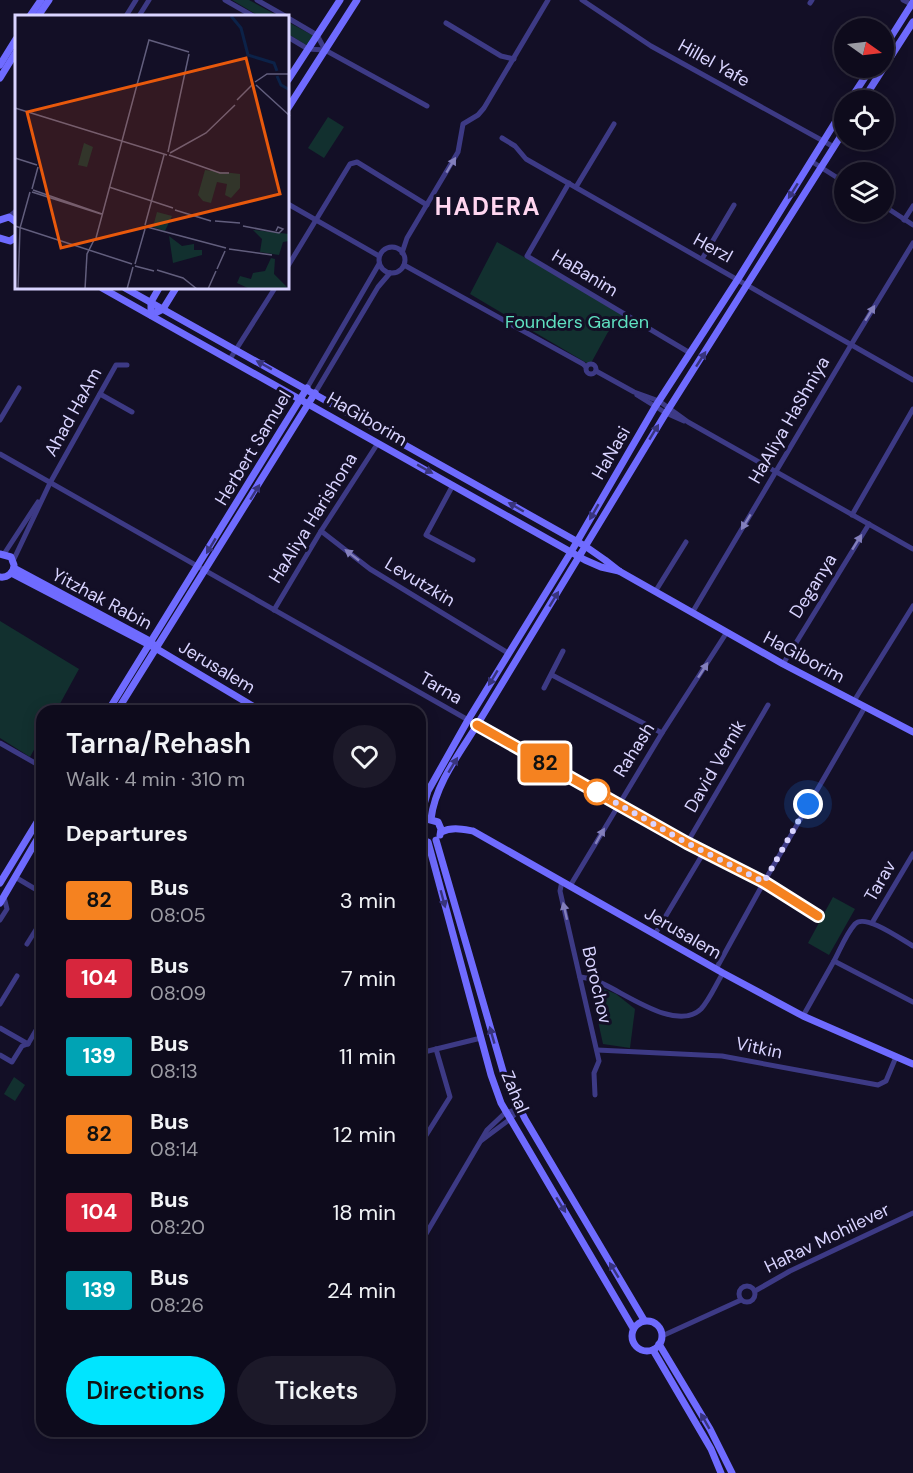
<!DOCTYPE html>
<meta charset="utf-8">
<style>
body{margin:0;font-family:"DM Sans",sans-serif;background:#1c1929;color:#f1f3f6;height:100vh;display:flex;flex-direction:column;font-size:22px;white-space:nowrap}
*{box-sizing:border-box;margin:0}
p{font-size:20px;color:#9b9ba3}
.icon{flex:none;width:33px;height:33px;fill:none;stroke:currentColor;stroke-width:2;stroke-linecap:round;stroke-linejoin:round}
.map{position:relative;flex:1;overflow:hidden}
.side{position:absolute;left:36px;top:705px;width:390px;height:732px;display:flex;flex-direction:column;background:#0e0b1c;border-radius:18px;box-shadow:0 3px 15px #0003,0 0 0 2px #2e2b3b}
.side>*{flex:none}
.badge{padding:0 12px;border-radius:4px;font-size:21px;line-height:39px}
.needle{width:39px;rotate:104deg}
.controls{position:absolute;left:834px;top:18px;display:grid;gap:12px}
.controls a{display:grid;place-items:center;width:60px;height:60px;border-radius:50%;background:#0e0b1c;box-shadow:0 3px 15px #0003,0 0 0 2px #2e2b3b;font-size:30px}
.you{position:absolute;width:30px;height:30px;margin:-15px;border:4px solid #fff;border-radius:50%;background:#1a73e8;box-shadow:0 0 0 9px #1a73e833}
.map>.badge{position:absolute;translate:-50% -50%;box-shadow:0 0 0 3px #fff}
h2{padding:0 30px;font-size:22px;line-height:54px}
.round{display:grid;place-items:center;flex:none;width:63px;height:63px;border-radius:32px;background:#1c1929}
.summary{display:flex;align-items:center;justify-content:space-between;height:102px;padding:0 30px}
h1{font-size:28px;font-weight:600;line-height:45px}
.action{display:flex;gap:12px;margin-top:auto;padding:12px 30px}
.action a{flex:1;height:69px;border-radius:36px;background:#00e5ff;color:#111;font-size:24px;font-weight:600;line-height:69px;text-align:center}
.action a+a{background:#1c1929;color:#f1f3f6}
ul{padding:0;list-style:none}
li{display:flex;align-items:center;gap:18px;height:78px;padding:0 30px}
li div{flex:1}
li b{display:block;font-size:22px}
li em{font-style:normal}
li .badge{min-width:66px;font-weight:700;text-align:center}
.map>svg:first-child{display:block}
</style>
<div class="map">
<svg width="913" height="1473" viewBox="0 0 913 1473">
<rect width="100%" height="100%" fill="#130f26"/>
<g fill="#12302f">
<polygon points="232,0 249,0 278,16 259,16"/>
<polygon points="288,22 314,36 308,46 288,34"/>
<polygon points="328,117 344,127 324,158 308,148"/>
<polygon points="497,242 628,315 608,332 590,365 470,294"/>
<polygon points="0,621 79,669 56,711 42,711 42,735 30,757 0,738"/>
<polygon points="833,897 855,909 829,955 808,943"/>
<polygon points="599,987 616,994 635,1009 630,1048 603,1044 591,989"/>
<polygon points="14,1077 25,1085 15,1101 4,1094"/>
</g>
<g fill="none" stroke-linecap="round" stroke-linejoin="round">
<g stroke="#3d3a85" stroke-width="5">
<polyline points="225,0 253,16"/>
<polyline points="257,0 285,16"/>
<polyline points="582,0 651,46 834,147"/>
<polyline points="903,0 913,5"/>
<polyline points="810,3 812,0"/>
<polyline points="126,16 136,0"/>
<polyline points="139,16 149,0"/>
<polyline points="288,18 317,35 325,50"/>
<polyline points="446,23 501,56 514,59"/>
<polyline points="288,37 308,49 325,50 427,106"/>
<polyline points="502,138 515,146 526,159 913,380"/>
<polyline points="811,161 844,182"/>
<polyline points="569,183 527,256 690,353"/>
<polyline points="576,187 614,124"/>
<polyline points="288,204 379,256"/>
<polyline points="884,206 913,225"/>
<polyline points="9,217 16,211"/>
<polyline points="904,220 913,206"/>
<circle cx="392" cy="260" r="13"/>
<polyline points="402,253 407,238 458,152 463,124 478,115 484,108 548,0"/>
<polyline points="702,259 734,205"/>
<polyline points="404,265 583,364 586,367"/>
<polyline points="288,266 350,164 357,162 427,205"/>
<polyline points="230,359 275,288"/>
<circle cx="591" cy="369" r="5"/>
<polyline points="596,371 634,392 659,401 688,422 913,549"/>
<polyline points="307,388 379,264"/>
<polyline points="315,393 378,287 390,273"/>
<polyline points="100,394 132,412"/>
<polyline points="637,395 666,413 684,421"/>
<polyline points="0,420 19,388"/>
<polyline points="0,454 477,725 687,843 764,882 818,916"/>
<polyline points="453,485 426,535 473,560"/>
<polyline points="852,515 913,409"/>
<polyline points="321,531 370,569 508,653"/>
<polyline points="4,554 38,502"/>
<polyline points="13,561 50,483 116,365 127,365"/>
<polyline points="655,592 686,542"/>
<polyline points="274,610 321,531 378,443"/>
<polyline points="692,613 851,345 913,243"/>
<polyline points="783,664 869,524"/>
<polyline points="552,675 662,733"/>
<polyline points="544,688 563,651"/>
<polyline points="854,701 913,606"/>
<polyline points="0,743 42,767"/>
<polyline points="687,843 768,705"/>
<polyline points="15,877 42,893"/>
<polyline points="562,881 560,891 599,1061 594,1073 595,1095"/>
<polyline points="570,886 662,733 727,632"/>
<polyline points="0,920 7,909 4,897"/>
<polyline points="872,923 913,854"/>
<polyline points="655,934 704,852"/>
<polyline points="27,944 42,920"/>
<path d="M834 961C840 950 846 934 855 924 865 913 902 940 913 946"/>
<polyline points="716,969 764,882 865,707"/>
<path d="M580 977C584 978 589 978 594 980 619 988 675 1034 701 1009 710 999 716 984 723 973"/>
<polyline points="0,1004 17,976"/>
<polyline points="803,1016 834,961 913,1002"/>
<polyline points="0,1028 28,1044"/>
<polyline points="597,1050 722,1056 878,1085 886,1081 896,1057"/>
<polyline points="420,1053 481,1038"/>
<polyline points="0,1055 12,1062 22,1046 28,1044 42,1020"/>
<polyline points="482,1140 509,1120 519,1110"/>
<polyline points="420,1145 450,1097 436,1049"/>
<polyline points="420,1244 487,1130 505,1113 519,1109"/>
<circle cx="747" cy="1294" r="8"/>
<polyline points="755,1291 790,1271 913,1213"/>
<polyline points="662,1336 741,1300"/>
</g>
<g stroke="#6f6bff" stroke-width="7">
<polyline points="30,16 41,0"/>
<polyline points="38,16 49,0"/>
<polyline points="884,48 913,2"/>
<polyline points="0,65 16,39"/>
<polyline points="0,78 16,52"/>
<polyline points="288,80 340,0"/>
<polyline points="850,100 871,68"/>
<polyline points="863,100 913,22"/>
<polyline points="288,108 357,0"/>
<polyline points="0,220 9,217 16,222"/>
<polyline points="0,238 10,241 16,237"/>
<polyline points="102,288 585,560 601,567 619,571"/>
<polyline points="125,288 585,546 605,560 619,571 783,664 913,732"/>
<polyline points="151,315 163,309 176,288"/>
<polyline points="151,315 151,302 159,288"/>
<path d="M0 554 11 557 14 565C14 573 7 578 0 577"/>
<polyline points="14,568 150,641 153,644"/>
<polyline points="11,573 157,649 261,711"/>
<polyline points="108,711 307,388"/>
<polyline points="117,711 315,393"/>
<polyline points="427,819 438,822 441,829 440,835"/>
<path d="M431 819C435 785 459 754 477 725L666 413 844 131"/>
<polyline points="423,821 422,811 428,791 468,720 571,552 655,407 738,279 844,108"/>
<path d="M441 832C452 827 461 829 473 831L723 973 803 1016 913 1064"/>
<polyline points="436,840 505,1078 525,1119 644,1320"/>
<polyline points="428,842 491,1075 501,1103 633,1328"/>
<polyline points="0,883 42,814"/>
<polyline points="0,903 42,831"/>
<circle cx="647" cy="1336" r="15"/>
<polyline points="659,1344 710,1429 732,1473"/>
<polyline points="653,1350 711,1449 721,1473"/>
</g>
</g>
<defs><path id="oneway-solid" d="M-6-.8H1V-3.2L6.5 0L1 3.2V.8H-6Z" transform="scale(1.5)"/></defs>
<g fill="#837fbc">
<use href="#oneway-solid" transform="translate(451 165) rotate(-59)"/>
<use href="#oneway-solid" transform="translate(870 313) rotate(-58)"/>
<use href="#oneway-solid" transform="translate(746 522) rotate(121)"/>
<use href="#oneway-solid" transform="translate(857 542) rotate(-58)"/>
<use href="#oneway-solid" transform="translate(352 555) rotate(-142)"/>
<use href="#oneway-solid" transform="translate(703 670) rotate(-57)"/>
<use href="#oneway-solid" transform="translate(600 836) rotate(-60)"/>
<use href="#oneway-solid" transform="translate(565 911) rotate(-103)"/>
</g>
<g fill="#38347d">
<use href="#oneway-solid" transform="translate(793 191) rotate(122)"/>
<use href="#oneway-solid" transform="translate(701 359) rotate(-57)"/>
<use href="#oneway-solid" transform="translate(264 365) rotate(-151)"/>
<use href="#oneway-solid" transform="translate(654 432) rotate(-59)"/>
<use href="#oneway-solid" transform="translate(425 469) rotate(29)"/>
<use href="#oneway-solid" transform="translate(255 492) rotate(-58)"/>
<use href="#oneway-solid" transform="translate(516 507) rotate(-150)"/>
<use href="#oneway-solid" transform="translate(594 512) rotate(120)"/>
<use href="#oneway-solid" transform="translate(211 546) rotate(121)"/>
<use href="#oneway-solid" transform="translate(554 599) rotate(-59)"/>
<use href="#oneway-solid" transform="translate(493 678) rotate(121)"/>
<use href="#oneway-solid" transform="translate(453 765) rotate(-59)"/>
<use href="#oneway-solid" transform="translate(443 899) rotate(75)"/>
<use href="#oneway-solid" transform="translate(492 1035) rotate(-106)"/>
<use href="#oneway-solid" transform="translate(561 1205) rotate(58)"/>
<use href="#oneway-solid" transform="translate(614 1270) rotate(-121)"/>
<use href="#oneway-solid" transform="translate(705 1421) rotate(-120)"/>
</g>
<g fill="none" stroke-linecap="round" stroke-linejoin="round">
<defs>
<polyline id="line" points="477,725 687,843 764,882 818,916"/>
</defs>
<use href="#line" stroke="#fff" stroke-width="14"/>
<use href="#line" stroke="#f58220" stroke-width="9"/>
<polyline stroke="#d9d4ff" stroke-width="6" stroke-dasharray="0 10.8" points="597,792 687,843 764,882 808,804"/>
</g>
<circle fill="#fff" stroke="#f58220" stroke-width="3" cx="597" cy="792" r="12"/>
<g text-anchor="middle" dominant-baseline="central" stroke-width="6" stroke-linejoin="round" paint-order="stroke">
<g font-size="18" fill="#d9d4ff" stroke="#130f26">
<text transform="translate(714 63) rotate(29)">Hillel Yafe</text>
<text transform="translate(713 248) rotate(29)">Herzl</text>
<text transform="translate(585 273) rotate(31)">HaBanim</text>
<text transform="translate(73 412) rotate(-61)">Ahad HaAm</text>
<text transform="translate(367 419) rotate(30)">HaGiborim</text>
<text transform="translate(789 420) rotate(-60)">HaAliya HaShniya</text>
<text transform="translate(253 448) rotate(-59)">Herbert Samuel</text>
<text transform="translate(611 453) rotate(-60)">HaNasi</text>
<text transform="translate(313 518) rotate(-58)">HaAliya Harishona</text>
<text transform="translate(420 582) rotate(31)">Levutzkin</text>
<text transform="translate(813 586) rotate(-58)">Deganya</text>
<text transform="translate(102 599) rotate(28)">Yitzhak Rabin</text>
<text transform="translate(804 657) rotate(28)">HaGiborim</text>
<text transform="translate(217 667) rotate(31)">Jerusalem</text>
<text transform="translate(441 688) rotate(30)">Tarna</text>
<text transform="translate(634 750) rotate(-58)">Rahash</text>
<text transform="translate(715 766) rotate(-60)">David Vernik</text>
<text transform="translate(880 881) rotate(-60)">Tarav</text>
<text transform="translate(683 933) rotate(30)">Jerusalem</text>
<text transform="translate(597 985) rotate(77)">Borochov</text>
<text transform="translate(759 1048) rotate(12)">Vitkin</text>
<text transform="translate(515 1092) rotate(67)">Zahal</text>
<text transform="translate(827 1238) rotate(-26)">HaRav Mohilever</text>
</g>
<g font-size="18" fill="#5fe0c0" stroke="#130f26">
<text x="577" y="322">Founders Garden</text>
</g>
<g font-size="24" font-weight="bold" letter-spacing="1.5" fill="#ffd6f0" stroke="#130f26">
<text x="488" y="206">HADERA</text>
</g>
</g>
<g transform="translate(15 15)">
<rect width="274" height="274" fill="#130f26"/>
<path d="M190 155 225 159V173L216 183 210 180 212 169 202 167 196 188 188 186 183 180ZM238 215 274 219V226L268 227 264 240 245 237 247 224Z" fill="#12302f"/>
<path d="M154 221 167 231 179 229V235H187V240L158 248Z" fill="#12302f"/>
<path d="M69 128 78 132 72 152 63 150ZM142 197 157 201 150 216 138 212ZM256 243 260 244 259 259 274 274H235L222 268 225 261 236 264 238 258 250 256Z" fill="#12302f"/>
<path fill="none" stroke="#0c2248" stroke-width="3" d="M216 1 226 13 233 40 259 48 262 56M262 61 266 70 275 75"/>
<path fill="none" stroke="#625e7d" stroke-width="1.5" d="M240 67 252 59H275M241 70 275 101M222 85 238 69M0 93 152 140M153 137 174 39M155 138 191 118 220 90M154 140 205 158H214M0 143 22 150M94 172 158 193M17 174 23 152M18 175 87 199M17 177 86 199M160 195 196 206M200 206 225 208M130 210 149 140M0 211 117 249M228 211 264 218 268 214 263 212 261 216M132 212 211 233M81 223 134 25 174 37M214 234 257 240M120 249 130 214M120 251 139 256M202 254 210 236M142 255 168 263 182 274M3 274 5 213 15 177M70 274 72 239 79 225M112 274 118 252M193 274 201 256"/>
<path fill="#e8590c" fill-opacity="0.15" stroke="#e8590c" stroke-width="3" d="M231 43 265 179 46 233 12 97Z"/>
<rect width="274" height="274" fill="none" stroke="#d9d4ff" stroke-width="3"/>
</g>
</svg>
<div class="controls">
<a><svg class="needle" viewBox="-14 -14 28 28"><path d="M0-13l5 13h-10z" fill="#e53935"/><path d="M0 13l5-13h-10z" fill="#9b9ba3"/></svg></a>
<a><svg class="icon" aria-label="locate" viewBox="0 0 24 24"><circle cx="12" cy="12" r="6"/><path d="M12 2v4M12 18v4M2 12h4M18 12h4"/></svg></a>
<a><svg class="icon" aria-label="layers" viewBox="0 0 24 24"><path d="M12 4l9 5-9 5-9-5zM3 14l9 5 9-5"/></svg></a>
</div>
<div class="you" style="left:808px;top:804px"></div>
<b class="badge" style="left:545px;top:763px;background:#f58220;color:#111">82</b>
<section class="side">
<div class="summary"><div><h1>Tarna/Rehash</h1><p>Walk · 4 min · 310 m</p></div><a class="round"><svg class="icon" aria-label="heart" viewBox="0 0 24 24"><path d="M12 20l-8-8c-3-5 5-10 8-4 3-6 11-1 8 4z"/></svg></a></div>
<h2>Departures</h2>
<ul>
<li><span class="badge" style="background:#f58220;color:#111">82</span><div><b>Bus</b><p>08:05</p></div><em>3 min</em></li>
<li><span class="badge" style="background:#d7263d;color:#fff">104</span><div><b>Bus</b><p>08:09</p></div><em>7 min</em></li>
<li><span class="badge" style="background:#00a3b4;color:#fff">139</span><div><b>Bus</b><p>08:13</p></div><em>11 min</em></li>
<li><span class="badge" style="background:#f58220;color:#111">82</span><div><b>Bus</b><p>08:14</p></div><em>12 min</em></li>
<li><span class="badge" style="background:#d7263d;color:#fff">104</span><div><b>Bus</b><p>08:20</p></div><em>18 min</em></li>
<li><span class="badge" style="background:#00a3b4;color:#fff">139</span><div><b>Bus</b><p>08:26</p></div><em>24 min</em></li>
</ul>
<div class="action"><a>Directions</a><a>Tickets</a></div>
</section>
</div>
